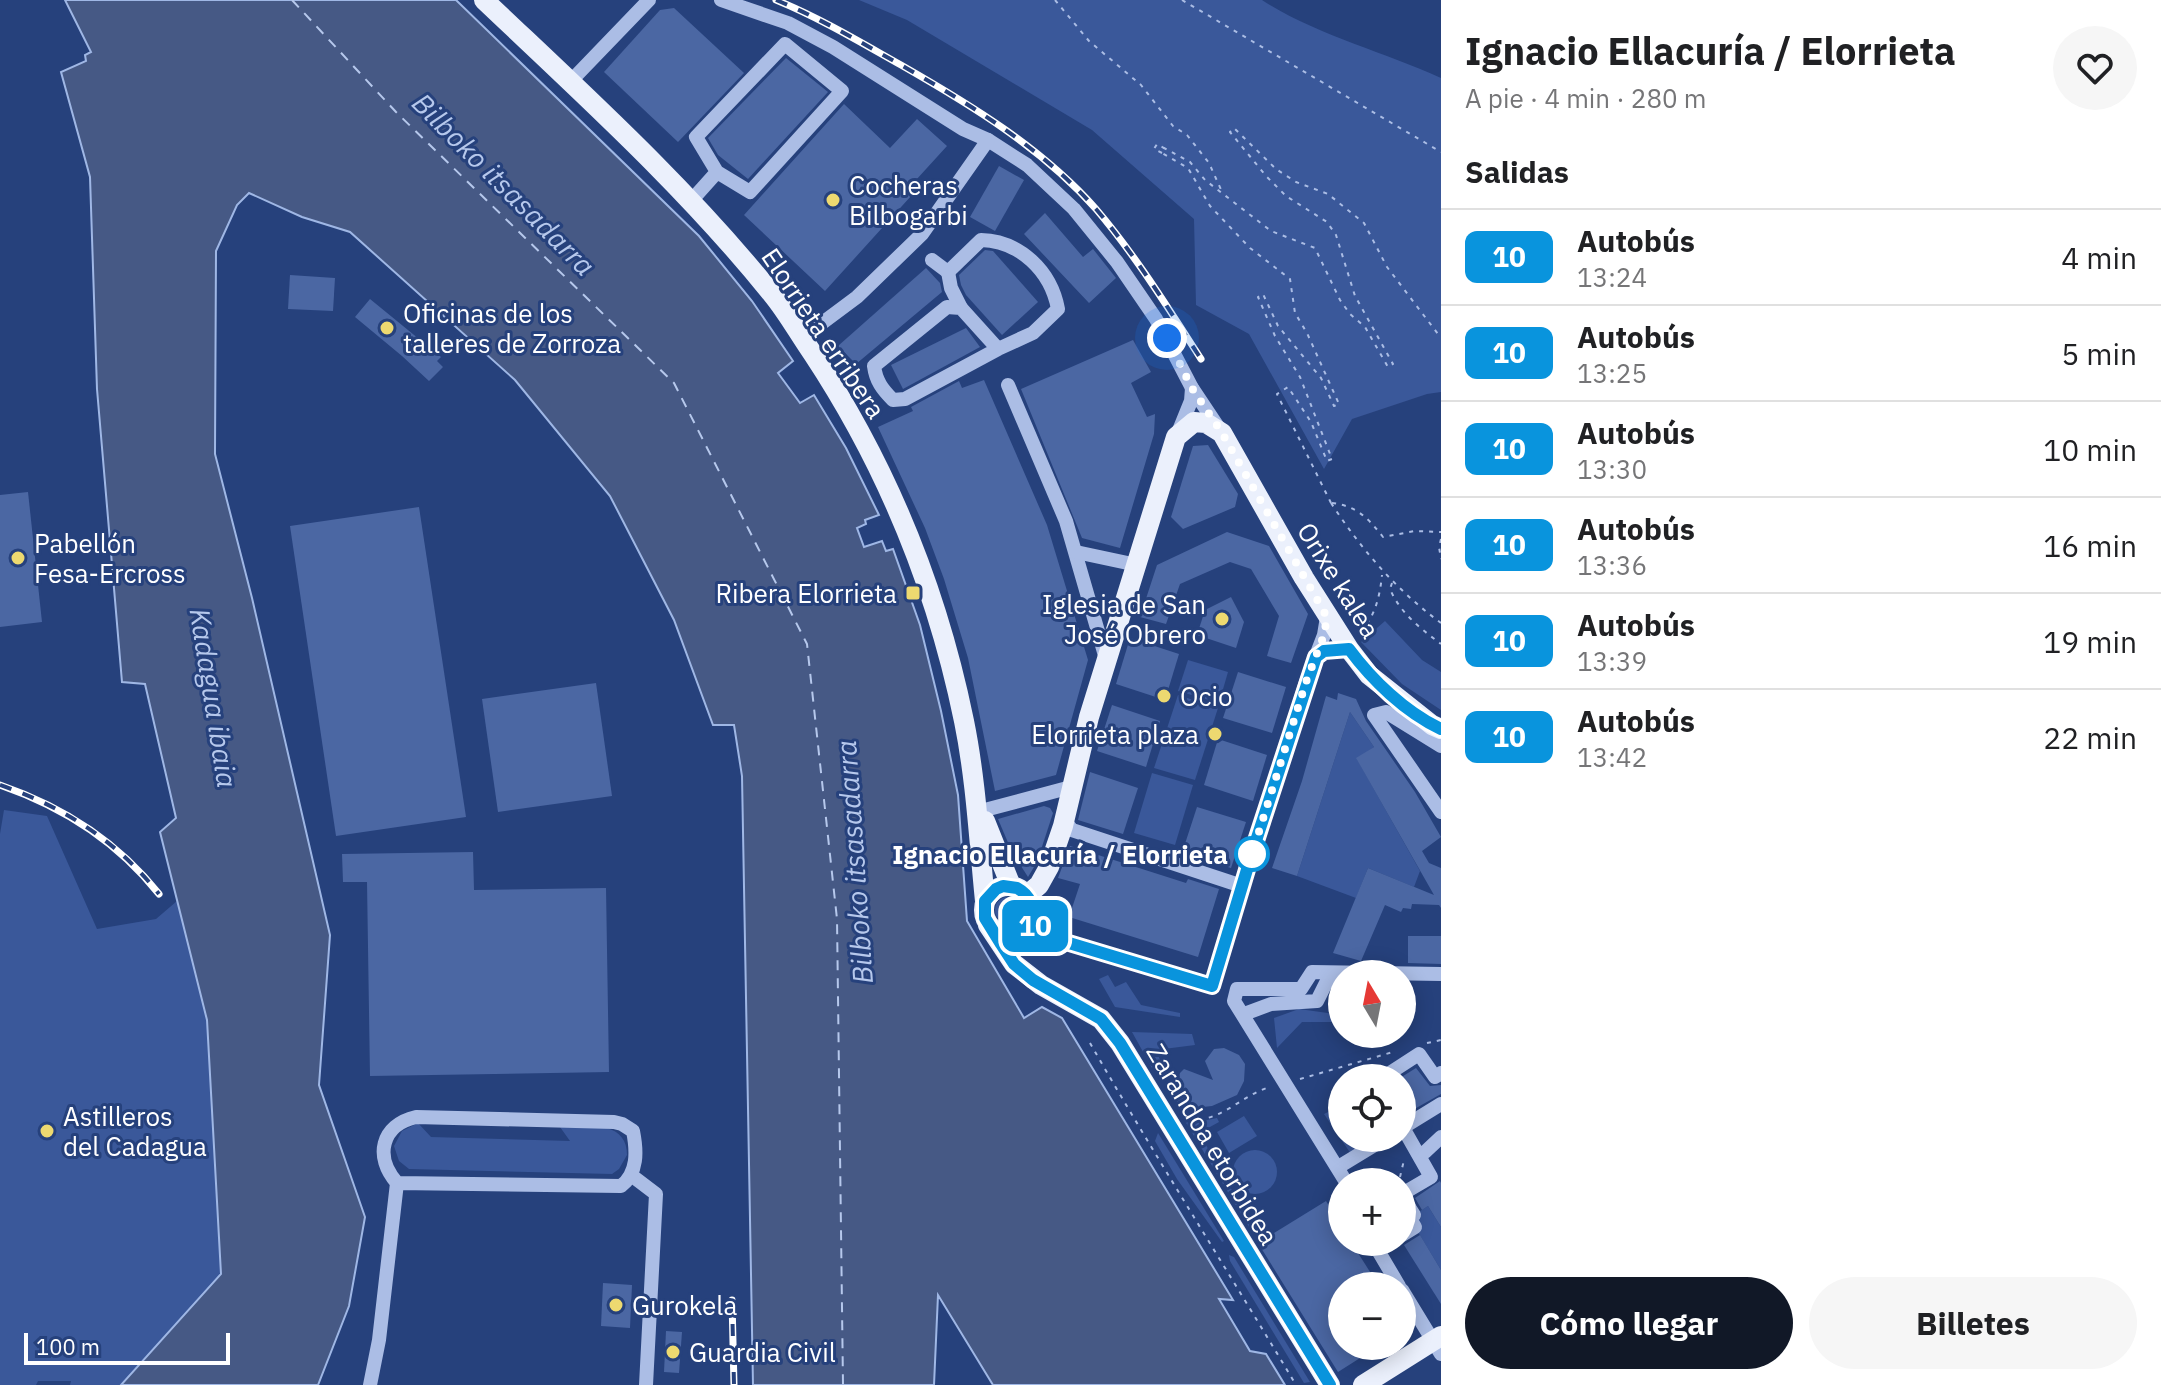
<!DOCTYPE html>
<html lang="es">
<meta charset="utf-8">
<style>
body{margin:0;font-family:"IBM Plex Sans",sans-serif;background:#f6f6f6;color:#202124;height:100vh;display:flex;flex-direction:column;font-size:30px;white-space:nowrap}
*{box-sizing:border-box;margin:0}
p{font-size:26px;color:#757577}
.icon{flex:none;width:44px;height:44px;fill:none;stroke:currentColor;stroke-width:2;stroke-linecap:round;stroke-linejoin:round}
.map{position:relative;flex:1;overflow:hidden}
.details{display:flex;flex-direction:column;background:#fff;width:720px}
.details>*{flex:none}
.badge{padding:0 16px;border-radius:12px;font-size:28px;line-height:52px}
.needle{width:52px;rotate:350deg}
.controls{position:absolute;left:1328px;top:960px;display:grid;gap:16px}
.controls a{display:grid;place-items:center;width:88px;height:88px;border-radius:50%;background:#fff;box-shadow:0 4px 20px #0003;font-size:40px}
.scale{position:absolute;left:24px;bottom:20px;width:206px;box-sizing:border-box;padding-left:8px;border:4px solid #fff;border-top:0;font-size:22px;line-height:28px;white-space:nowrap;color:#fff;-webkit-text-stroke:6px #26417c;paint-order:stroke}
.you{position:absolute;width:40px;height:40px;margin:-20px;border:6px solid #fff;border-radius:50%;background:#1a73e8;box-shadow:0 0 0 12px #1a73e833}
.map>.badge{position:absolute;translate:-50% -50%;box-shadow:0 0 0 4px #fff}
h2{padding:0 24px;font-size:30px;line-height:72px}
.round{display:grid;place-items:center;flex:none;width:84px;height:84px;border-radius:42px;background:#f6f6f6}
.overview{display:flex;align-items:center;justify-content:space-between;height:136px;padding:0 24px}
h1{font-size:38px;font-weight:800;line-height:60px}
.primary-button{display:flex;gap:16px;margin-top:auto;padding:16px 24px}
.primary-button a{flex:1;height:92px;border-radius:48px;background:#111827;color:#fff;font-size:32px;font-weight:800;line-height:92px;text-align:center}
.primary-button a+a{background:#f6f6f6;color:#202124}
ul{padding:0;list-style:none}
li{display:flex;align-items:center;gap:24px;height:96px;padding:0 24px;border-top:2px solid #e0e0e0}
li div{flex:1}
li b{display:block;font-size:30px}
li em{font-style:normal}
li .badge{min-width:88px;font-weight:700;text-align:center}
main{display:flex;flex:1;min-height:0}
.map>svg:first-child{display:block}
</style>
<main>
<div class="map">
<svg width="1441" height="1385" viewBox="0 0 1441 1385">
<rect width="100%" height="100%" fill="#26417c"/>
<g fill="#3a589a">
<path d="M859 0H1262C1316 35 1382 51 1441 78V392L1427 394 1352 419 1324 469 1249 334 1196 305 1194 219 1092 130 907 20Z"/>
<polygon points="1385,621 1422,660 1441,672 1441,710 1402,684 1361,642"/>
<polygon points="1188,660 1228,672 1219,703 1178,691"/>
<polygon points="1178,695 1218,708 1195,780 1154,768"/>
<polygon points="1350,712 1374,747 1357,759 1420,871 1414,887 1368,868 1356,898 1297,876"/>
<polygon points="1152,773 1193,785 1175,845 1134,833"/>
<polygon points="4,810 47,816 97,929 156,919 177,901 207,1020 221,1274 121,1385 70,1385 71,1381 38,1381 36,1385 0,1385 0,834"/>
<circle cx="1008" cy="910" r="13"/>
<polygon points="1108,975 1115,987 1126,982 1141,1005 1180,1013 1180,1017 1115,1007 1099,979"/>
<polygon points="1299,1009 1342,1015 1342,1022 1302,1022 1277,1048 1274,1018"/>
<polygon points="1132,1032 1192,1034 1195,1045 1156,1050 1162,1065 1152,1068"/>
<polygon points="1342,1105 1342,1138 1365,1138 1369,1145 1351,1154 1324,1114"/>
<polygon points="1244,1116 1257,1136 1229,1153 1217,1132"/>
<polygon points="1217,1118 1219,1122 1199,1133 1251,1223 1249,1227 1185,1121 1193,1123"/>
<path d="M418 1123 431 1137 570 1141 560 1127 606 1128C620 1131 627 1141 627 1155L619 1169 612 1174 409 1169 399 1161 394 1146 402 1131Z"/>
<polygon points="1158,1133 1224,1241 1222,1242 1177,1179 1155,1141"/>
<circle cx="1255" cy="1172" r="22"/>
<polygon points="1428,1206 1441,1227 1441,1270 1415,1227 1414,1215"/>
<polygon points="1229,1255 1234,1257 1310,1382 1304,1383 1230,1261"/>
</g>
<polygon fill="#465985" stroke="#9fb7e5" stroke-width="2" points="65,0 456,0 699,236 752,301 793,361 778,373 800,403 814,395 846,448 879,515 865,520 866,524 857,528 864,547 882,541 886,551 893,549 920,625 941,711 958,795 967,921 1024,1018 1042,1007 1062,1018 1233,1300 1219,1299 1250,1351 1266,1354 1285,1385 993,1385 938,1295 934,1385 753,1385 742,776 734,725 713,725 674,620 610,496 515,380 350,232 302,217 249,193 237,205 216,251 215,454 252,598 330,935 319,1085 365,1217 349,1306 318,1385 121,1385 221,1274 207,1020 160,832 176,818 145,684 122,682 97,389 90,177 61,72 86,61 85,55 91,52"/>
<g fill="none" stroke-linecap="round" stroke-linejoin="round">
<polyline stroke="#b6c8ec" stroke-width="2" stroke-dasharray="10 8" stroke-linecap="butt" points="292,0 396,112 674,383 807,644 837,919 843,1385"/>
</g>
<g fill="#4b67a3">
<polygon points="674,8 744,73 678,142 604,72 660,10"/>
<polygon points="786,58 828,92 748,179 718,155 708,138"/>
<polygon points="844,104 890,148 917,119 947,146 916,180 921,185 825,291 744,215"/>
<polygon points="999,166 1024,180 995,231 970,217"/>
<polygon points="1045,213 1083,257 1093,249 1116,278 1089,303 1024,234"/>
<polygon points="985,250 993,251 1038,302 1002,335 966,295 961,285 959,275"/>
<polygon points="926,268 940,283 942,292 856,364 838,346"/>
<polygon points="290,275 335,278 333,311 288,309"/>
<polygon points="370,299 441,357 437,361 443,367 429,381 402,356 355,317"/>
<polygon points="966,328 980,347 903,389 891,365"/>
<polygon points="1133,340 1151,372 1131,383 1147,417 1155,414 1154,434 1120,548 1082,538 1021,389"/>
<polygon points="984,380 1047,525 1088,660 1056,775 995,791 968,658 944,579 925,528 878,427 913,411 911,407 959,381 962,388"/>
<polygon points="1208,445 1238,494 1235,507 1183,529 1171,517 1193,446"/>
<polygon points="28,492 42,622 0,627 0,495"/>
<polygon points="419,507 466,817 336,836 290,526"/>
<polygon points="1227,532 1269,546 1308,614 1291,663 1267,656 1279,616 1251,569 1230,562 1180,584 1166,624 1140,617 1157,565"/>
<polygon points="1231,597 1244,622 1236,648 1197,635 1205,610"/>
<polygon points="1130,638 1179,654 1165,700 1116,684"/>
<polygon points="1238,672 1286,687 1272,733 1223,718"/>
<polygon points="596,683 612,796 498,812 482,699"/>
<polygon points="1338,693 1356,699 1366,721 1415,792 1441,837 1422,851 1429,863 1441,868 1441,908 1439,905 1412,904 1411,909 1403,908 1401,912 1385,905 1361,961 1333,953 1368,868 1434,895 1356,758 1374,747 1350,712 1297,876 1272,868 1302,781 1326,696 1337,700"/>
<polygon points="1112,705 1160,721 1146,767 1097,751"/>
<polygon points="1218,739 1267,755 1253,801 1204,785"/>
<polygon points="1090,772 1138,788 1123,834 1078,820"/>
<polygon points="1044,806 1050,808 1053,813 1037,862 1028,877 1012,852 998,819"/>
<polygon points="1197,807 1246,822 1231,868 1182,853"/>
<polygon points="1070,846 1186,883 1188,879 1219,889 1198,957 1069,917 1080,884 1058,878"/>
<polygon points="473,852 474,890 606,888 609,1072 370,1076 367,882 343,882 342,854"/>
<polygon points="1408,936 1441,936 1441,964 1408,963"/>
<polygon points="1224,1048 1239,1055 1245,1064 1244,1081 1237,1095 1212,1106 1184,1109 1177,1103 1175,1095 1180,1073 1184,1069 1213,1080 1205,1061 1214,1049"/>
<polygon points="1416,1068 1430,1086 1441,1085 1441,1094 1402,1116 1400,1078"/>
<polygon points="1440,1181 1441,1183 1441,1227 1428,1206 1422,1210 1415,1198"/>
<polygon points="1326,1201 1342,1227 1342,1242 1351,1242 1379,1286 1342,1286 1342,1346 1379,1346 1338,1372 1258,1243"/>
<polygon points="1420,1235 1441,1270 1441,1304 1404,1245"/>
<polygon points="603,1283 632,1285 630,1328 601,1326"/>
<polygon points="666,1331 682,1332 679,1373 664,1372"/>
</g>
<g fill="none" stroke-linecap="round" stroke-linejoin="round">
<g stroke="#abbde5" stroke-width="2" stroke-dasharray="4 6" stroke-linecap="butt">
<polyline points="1055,0 1089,41 1141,85 1173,126 1187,135 1209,163 1223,194"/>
<polyline points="1182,0 1441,152"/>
<polyline points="1162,153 1154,149 1157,144 1164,148"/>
<path d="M1331 503C1362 550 1395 589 1441 623"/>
<path d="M1332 503C1357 506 1368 518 1383 537L1415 531 1441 532"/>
<polyline points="1441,539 1439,547 1441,559"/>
<path d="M1392 583 1390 589C1400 613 1421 629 1441 644"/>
<path d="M1361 632C1375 616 1380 596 1382 575"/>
<path d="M1090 1043C1156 1158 1228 1271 1296 1385"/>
<polyline points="1427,1043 1441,1040"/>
<polyline points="1300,1079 1393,1052"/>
<path d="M1189 1120C1221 1122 1242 1095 1270 1087"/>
<polyline points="1400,1177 1404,1160"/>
</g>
<g stroke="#abbde5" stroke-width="14">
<polyline points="721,0 788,23 833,47 963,129 988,140 1027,165 1074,209 1117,262 1156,319 1192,388 1218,427"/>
<polyline points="570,82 649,0"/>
<polyline points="691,201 717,172 750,192 842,91 785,44 696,137 717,172"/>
<path d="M932 260 948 272 981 240C1020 241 1051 271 1058 309L1033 333 998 349 961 308 947 307 874 366C876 381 882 389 893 400L905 399 998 349"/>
<polyline points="948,272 951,288 961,308"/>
<polyline points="802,338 857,297 922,234 988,140"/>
<polyline points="1008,385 1066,521 1106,659"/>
<polyline points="1178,433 1191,401 1192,388"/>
<polyline points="1076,552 1137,565"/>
<polyline points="1441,746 1386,712 1374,715 1441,812"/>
<polyline points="981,811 1071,787"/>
<polyline points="1065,821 1072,830 1242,886"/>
<polyline points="1030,921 1038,929 1059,940 1212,986"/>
<polyline points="1212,986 1306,682 1324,635 1327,617"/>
<polyline points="1244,1014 1271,1004 1317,1001 1328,979 1342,979"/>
<polyline points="1382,1078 1419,1054 1435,1077 1441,1073"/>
<polyline points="1402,1126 1431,1177 1402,1194"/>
<polyline points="1402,1128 1441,1104"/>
<polyline points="1425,1152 1441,1137"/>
<polyline points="1340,1166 1386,1138"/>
<polyline points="631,1175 656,1194 646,1385"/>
<polyline points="1346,1182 1234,1001 1237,989 1301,989 1312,972 1441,974"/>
<polyline points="1402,1196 1414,1215 1409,1217 1415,1227 1402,1235"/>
<polyline points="1373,1242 1399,1286"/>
<polyline points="1402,1290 1441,1354"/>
<path d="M370 1385 379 1340 397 1183C374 1157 381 1125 416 1117L614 1122 622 1124 633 1131C637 1151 638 1173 621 1186L397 1183"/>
</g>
<g stroke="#ebf0fc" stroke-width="20">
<path d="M484 0C583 94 686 187 772 294 787 312 799 334 813 354 887 466 937 589 964 721 976 780 979 841 985 901"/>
<polyline points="985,821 1011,886"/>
<circle cx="1008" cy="910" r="24"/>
<polyline points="1027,895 1039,885 1049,867 1063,826 1089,717 1176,437 1194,422 1206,423 1222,433 1304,578 1349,649 1369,675 1432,725 1441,729"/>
<polyline points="988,925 1014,964 1041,985 1101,1019 1120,1043 1330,1385"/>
<polyline points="1363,1385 1441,1336"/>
</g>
<defs>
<g id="rail">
<path d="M776 0C820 18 860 42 901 65 971 105 1042 148 1096 209 1136 256 1168 308 1201 359"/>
<path d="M0 785C64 807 117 841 159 894"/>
<polyline points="732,1300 734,1385"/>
</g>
</defs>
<use href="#rail" stroke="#fff" stroke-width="7"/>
<use href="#rail" stroke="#26417c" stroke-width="4" stroke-dasharray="12" stroke-linecap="butt"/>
<polyline stroke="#abbde5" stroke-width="2" stroke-dasharray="4 6" stroke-linecap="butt" points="1331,503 1277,394 1288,387 1311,422 1327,461 1332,459 1300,377 1275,336 1258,297 1263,294 1278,326 1321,378 1334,406 1339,404 1307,333 1295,313 1290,279 1250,248 1210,206 1188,168 1162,153 1164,148 1190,162 1205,180 1271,231 1315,248 1340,300 1350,314 1365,327 1388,367 1393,364 1355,296 1336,235 1327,222 1286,196 1266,176 1230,132 1234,128 1276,169 1296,182 1328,194 1364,223 1387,267 1441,338"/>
</g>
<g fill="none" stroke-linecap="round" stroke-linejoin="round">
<defs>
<path id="line" d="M1330 1385 1120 1043 1101 1019 1033 980 1014 964 1001 944 985 918V901L996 889 1003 886 1017 888C1030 895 1035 907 1030 921L1038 929 1059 940 1212 986 1252 853 1316 657 1324 651 1349 649C1372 680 1405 712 1441 729"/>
</defs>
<use href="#line" stroke="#fff" stroke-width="18"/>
<use href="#line" stroke="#0994dd" stroke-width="12"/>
<polyline stroke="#fff" stroke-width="8" stroke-dasharray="0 14.4" points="1167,338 1192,388 1222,433 1327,617 1324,635 1306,682 1252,854"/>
</g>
<g fill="#edd970" stroke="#26417c" stroke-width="3">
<circle cx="833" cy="200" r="8"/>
<circle cx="387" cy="328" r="8"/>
<circle cx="18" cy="558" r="8"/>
<rect x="905" y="585" width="16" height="16" rx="4"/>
<circle cx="1222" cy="619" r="8"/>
<circle cx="1164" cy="696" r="8"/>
<circle cx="1215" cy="734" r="8"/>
<circle cx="47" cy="1131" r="8"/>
<circle cx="616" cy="1305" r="8"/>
<circle cx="673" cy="1352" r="8"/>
</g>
<circle fill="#fff" stroke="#0994dd" stroke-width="4" cx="1252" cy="854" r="16"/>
<g text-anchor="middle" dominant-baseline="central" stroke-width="6" stroke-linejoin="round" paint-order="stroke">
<g font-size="26" fill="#fff" stroke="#26417c" text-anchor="start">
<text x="849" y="185">Cocheras<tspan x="849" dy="30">Bilbogarbi</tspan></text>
<text x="403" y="313">Oficinas de los<tspan x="403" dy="30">talleres de Zorroza</tspan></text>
<text x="34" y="543">Pabellón<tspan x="34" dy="30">Fesa-Ercross</tspan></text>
<text x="897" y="593" text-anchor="end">Ribera Elorrieta</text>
<text x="1206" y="604" text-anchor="end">Iglesia de San<tspan x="1206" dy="30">José Obrero</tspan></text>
<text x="1180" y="696">Ocio</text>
<text x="1199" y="734" text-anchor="end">Elorrieta plaza</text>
<text x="63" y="1116">Astilleros<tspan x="63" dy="30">del Cadagua</tspan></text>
<text x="632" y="1305">Gurokela</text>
<text x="689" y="1352">Guardia Civil</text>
</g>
<g font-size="26" fill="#fff" stroke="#26417c">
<text transform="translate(824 333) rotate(56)">Elorrieta erribera</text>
<text transform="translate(1339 580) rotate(58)">Orixe kalea</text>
<text transform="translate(1213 1144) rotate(59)">Zarandoa etorbidea</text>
</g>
<g font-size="26" font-weight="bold" fill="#fff" stroke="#26417c" text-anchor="end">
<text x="1228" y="854">Ignacio Ellacuría / Elorrieta</text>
</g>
<g font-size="28" font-style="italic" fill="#b6c8ec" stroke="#26417c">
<text transform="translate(504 184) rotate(45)">Bilboko itsasadarra</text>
<text transform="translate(214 698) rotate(81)">Kadagua ibaia</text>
<text transform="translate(854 862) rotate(-94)">Bilboko itsasadarra</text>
</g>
</g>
</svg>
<div class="controls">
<a><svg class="needle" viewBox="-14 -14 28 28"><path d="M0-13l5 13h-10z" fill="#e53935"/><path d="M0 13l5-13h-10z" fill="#757577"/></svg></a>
<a><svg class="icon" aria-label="locate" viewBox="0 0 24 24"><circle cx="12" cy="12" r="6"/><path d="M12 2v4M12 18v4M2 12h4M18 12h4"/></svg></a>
<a>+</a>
<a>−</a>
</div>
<div class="scale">100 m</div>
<div class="you" style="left:1167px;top:338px"></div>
<b class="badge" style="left:1035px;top:926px;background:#0994dd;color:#fff">10</b>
</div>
<section class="details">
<div class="overview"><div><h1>Ignacio Ellacuría / Elorrieta</h1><p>A pie · 4 min · 280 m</p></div><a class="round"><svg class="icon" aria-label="heart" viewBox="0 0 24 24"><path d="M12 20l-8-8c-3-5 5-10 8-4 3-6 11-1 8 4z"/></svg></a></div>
<h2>Salidas</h2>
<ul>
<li><span class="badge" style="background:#0994dd;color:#fff">10</span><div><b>Autobús</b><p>13:24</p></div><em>4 min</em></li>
<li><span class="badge" style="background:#0994dd;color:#fff">10</span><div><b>Autobús</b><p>13:25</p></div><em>5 min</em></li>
<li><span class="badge" style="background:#0994dd;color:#fff">10</span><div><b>Autobús</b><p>13:30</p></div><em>10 min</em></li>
<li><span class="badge" style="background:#0994dd;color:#fff">10</span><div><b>Autobús</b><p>13:36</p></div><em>16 min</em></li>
<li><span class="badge" style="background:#0994dd;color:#fff">10</span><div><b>Autobús</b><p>13:39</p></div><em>19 min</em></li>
<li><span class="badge" style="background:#0994dd;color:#fff">10</span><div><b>Autobús</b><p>13:42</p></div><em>22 min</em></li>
</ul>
<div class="primary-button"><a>Cómo llegar</a><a>Billetes</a></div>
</section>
</main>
